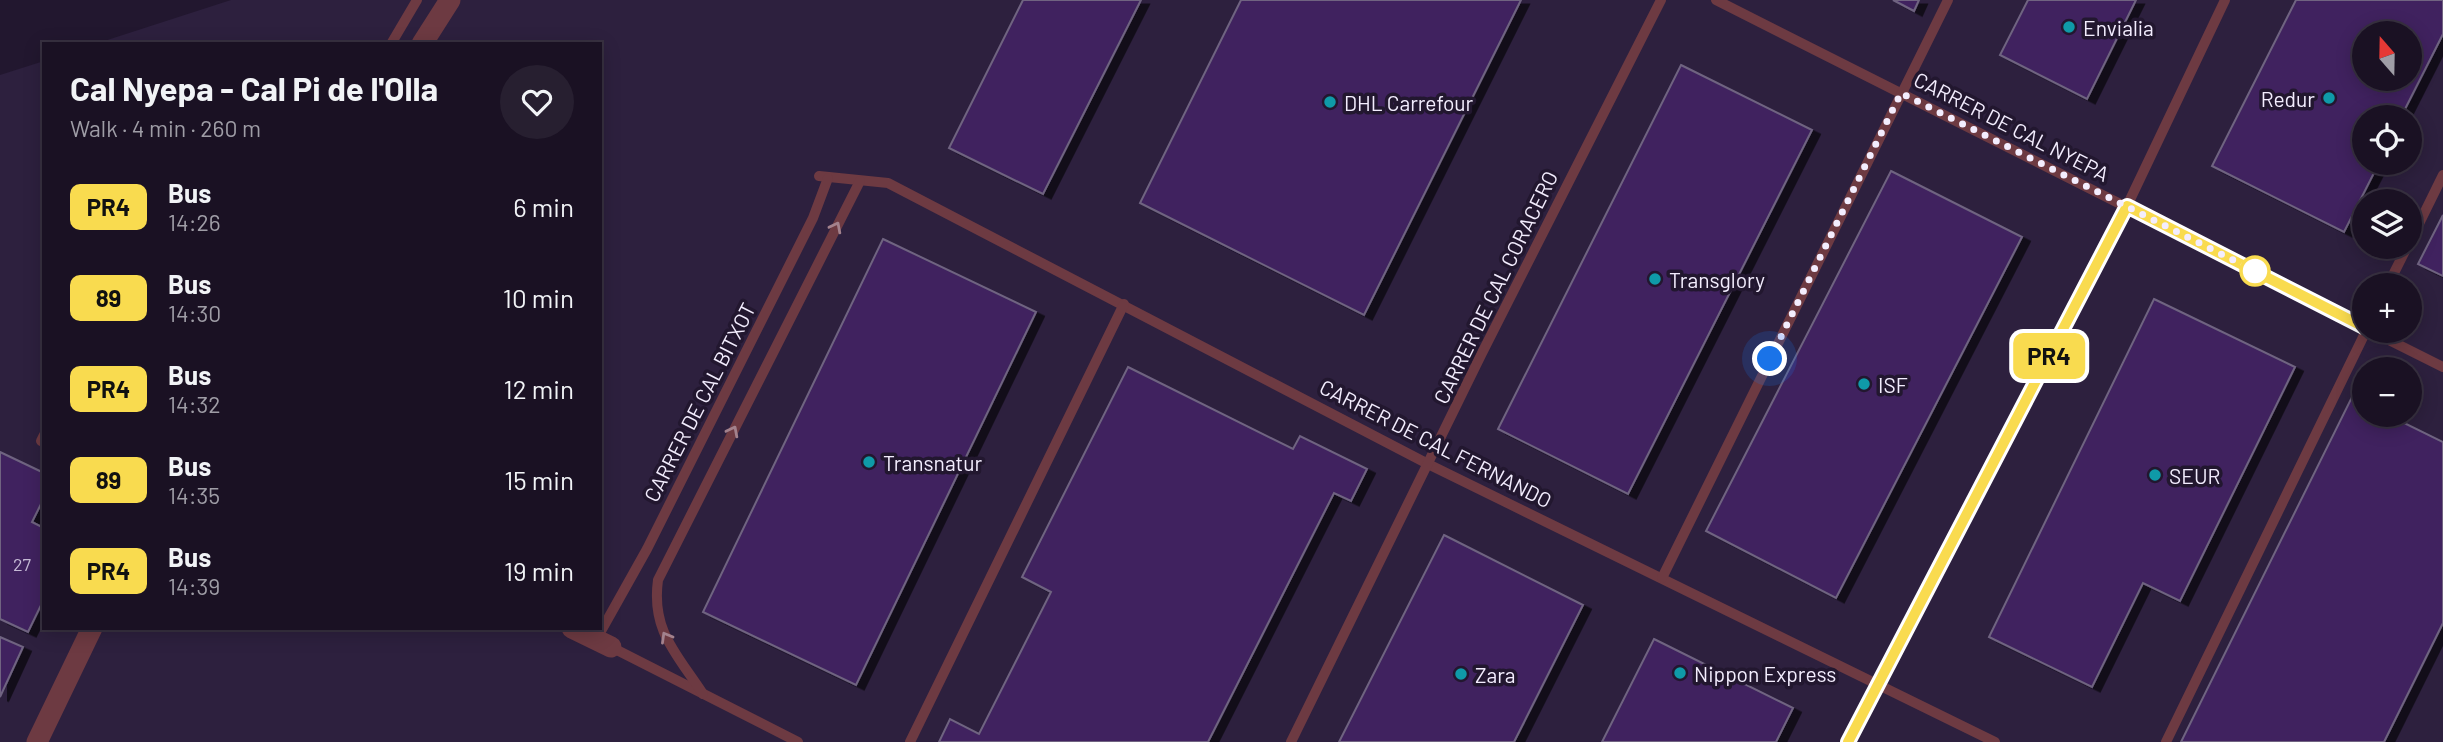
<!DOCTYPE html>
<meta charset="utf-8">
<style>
body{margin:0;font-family:Barlow,sans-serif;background:#271f30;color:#f1f3f6;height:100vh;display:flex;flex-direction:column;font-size:26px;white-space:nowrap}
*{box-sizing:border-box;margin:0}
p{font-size:23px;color:#9f9da6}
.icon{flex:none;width:38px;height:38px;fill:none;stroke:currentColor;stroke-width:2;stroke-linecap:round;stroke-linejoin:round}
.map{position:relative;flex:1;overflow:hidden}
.sheet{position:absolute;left:42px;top:42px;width:560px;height:588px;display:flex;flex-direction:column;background:#1a1123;border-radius:0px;box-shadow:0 4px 18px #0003,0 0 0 2px #383141}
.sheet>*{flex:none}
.badge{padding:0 14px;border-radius:10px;font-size:24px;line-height:46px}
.needle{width:46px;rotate:340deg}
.fabs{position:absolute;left:2352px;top:21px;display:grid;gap:14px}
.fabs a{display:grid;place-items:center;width:70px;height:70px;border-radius:50%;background:#1a1123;box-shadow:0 4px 18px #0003,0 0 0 2px #383141;font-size:35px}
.you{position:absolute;width:35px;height:35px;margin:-18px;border:5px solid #fff;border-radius:50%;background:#1a73e8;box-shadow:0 0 0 10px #1a73e833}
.map>.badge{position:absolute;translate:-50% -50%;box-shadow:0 0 0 4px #fff}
.round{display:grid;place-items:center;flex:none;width:74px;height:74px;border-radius:37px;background:#271f30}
.headline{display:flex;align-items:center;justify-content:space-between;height:119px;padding:0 28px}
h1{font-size:33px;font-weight:700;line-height:52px}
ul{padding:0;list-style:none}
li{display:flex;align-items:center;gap:21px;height:91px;padding:0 28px}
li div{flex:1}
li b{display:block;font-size:26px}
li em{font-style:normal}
li .badge{min-width:77px;font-weight:700;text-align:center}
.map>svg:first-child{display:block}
</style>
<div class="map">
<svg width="2443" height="742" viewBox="0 0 2443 742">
<defs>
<filter id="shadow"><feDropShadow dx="8" dy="4.5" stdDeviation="0" flood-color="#0009"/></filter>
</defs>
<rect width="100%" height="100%" fill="#22172f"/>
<path fill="#2d203e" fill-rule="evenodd" d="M231 0H2443V742H0V75L44 61V628H600V44H95ZM2364 33H2410V79H2364ZM2364 117H2410V163H2364ZM2364 201H2410V247H2364ZM2364 285H2410V331H2364ZM2364 369H2410V415H2364Z"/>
<g fill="#3f245e" stroke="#6f6481" stroke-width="2" fill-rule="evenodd" filter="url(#shadow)">
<polygon points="1023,0 1141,0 1043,194 949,148"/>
<polygon points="1241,0 1521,0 1364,315 1140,203"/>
<polygon points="1893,0 1919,0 1914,11"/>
<polygon points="2028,0 2136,0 2087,99 2000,55"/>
<path d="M2296 0H2443V34L2401 117H2364V163H2379L2344 232 2212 166ZM2364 33H2410V79H2364Z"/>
<polygon points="1681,65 1812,130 1628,494 1498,429"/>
<polygon points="1891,171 2022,237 1836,598 1706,531"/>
<polygon points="2443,215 2443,276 2418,264"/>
<polygon points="883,239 1036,312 856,685 703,612"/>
<polygon points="2154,299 2295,367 2180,601 2143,583 2092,687 1989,637"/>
<polygon points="1128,367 1293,449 1300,436 1367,469 1351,501 1334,493 1208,742 939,742 950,719 979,734 1051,592 1022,577"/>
<polygon points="2352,397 2364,403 2364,415 2388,415 2443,442 2443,623 2384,742 2181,742"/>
<polygon points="0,452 44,473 44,498 32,522 44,528 44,599 28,632 0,619"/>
<polygon points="1444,535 1583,605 1514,742 1339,742"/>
<polygon points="0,637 23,647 0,697"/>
<polygon points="1654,639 1793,708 1776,742 1602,742"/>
</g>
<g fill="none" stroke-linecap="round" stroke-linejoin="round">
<g stroke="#6d3a42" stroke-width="10">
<polyline points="1716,0 2364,327"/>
<polyline points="391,44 417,0"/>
<polyline points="819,176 888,183 1430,465 1995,742"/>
<polyline points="2410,242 2443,175"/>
<polyline points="2388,285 2407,247"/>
<polyline points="2371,331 2443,367"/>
<polyline points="44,435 41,441 44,442"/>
<polyline points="1662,578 1948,0"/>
<polyline points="596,640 647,549 813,218 828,178"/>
<polyline points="611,647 798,742"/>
<path d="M703 694C677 654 651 631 658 580L860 181"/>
<polyline points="910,742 1124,304"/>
<polyline points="1291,742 1481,355 1661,0"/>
<polyline points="1848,742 2127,206 2225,0"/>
<polyline points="2166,742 2366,331"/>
</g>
<g stroke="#6d3a42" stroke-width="21">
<polyline points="422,44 450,0"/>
<polyline points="572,628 611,647"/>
<polyline points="37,742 92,628"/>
</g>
</g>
<defs><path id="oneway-chevron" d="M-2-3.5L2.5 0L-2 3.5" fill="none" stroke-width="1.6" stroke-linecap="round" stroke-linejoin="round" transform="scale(1.75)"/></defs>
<g stroke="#a3828d">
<use href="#oneway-chevron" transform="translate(836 227) rotate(-63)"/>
<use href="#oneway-chevron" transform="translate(733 431) rotate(-63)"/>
<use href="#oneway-chevron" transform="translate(666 637) rotate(-120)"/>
</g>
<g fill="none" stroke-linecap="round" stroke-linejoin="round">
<defs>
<polyline id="line" points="1848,742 2127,206 2364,327"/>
</defs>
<use href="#line" stroke="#fff" stroke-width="16"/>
<use href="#line" stroke="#f9db4f" stroke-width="10"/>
<polyline stroke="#f3edfe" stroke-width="7" stroke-dasharray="0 12.6" points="1770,359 1901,93 2255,271"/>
</g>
<g fill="#0f9aa8" stroke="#22172f" stroke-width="2.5">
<circle cx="2069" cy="27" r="7"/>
<circle cx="2329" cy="98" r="7"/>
<circle cx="1330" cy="102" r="7"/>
<circle cx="1655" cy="279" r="7"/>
<circle cx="1864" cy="384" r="7"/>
<circle cx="869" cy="462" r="7"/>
<circle cx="2155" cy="475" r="7"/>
<circle cx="1680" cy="673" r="7"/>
<circle cx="1461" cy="674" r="7"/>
</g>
<circle fill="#fff" stroke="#f9db4f" stroke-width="3.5" cx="2255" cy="271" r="14"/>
<g text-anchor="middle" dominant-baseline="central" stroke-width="7" stroke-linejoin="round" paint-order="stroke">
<g font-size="18" fill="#c6bbd6">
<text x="22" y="564">27</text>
</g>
<g font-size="21" fill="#f3edfe" stroke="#22172f" text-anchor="start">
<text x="2083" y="27">Envialia</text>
<text x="2315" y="98" text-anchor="end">Redur</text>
<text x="1344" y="102">DHL Carrefour</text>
<text x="1669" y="279">Transglory</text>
<text x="1878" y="384">ISF</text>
<text x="883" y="462">Transnatur</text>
<text x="2169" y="475">SEUR</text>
<text x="1694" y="673">Nippon Express</text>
<text x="1475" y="674">Zara</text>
</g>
<g font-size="21" fill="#f3edfe" stroke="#22172f">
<text transform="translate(2012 126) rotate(27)">CARRER DE CAL NYEPA</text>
<text transform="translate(1495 287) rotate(-64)">CARRER DE CAL CORACERO</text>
<text transform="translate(699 402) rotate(-63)">CARRER DE CAL BITXOT</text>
<text transform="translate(1436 443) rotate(27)">CARRER DE CAL FERNANDO</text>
</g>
</g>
</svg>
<div class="fabs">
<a><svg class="needle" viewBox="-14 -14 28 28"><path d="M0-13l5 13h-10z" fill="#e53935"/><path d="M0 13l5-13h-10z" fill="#9f9da6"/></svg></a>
<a><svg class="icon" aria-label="locate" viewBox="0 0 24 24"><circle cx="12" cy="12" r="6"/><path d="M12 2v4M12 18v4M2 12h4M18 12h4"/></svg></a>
<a><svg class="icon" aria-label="layers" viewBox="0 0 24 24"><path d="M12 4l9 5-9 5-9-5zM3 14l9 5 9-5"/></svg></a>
<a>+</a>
<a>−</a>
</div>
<div class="you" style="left:1770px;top:359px"></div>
<b class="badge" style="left:2049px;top:356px;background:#f9db4f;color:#111">PR4</b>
<section class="sheet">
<div class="headline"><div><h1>Cal Nyepa - Cal Pi de l'Olla</h1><p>Walk · 4 min · 260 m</p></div><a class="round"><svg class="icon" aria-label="heart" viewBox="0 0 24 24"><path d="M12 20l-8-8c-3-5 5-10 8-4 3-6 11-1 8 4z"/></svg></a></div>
<ul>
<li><span class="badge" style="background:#f9db4f;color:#111">PR4</span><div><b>Bus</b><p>14:26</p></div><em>6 min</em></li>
<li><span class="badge" style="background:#f9db4f;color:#111">89</span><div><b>Bus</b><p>14:30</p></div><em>10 min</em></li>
<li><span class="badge" style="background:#f9db4f;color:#111">PR4</span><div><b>Bus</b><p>14:32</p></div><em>12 min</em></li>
<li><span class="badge" style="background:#f9db4f;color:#111">89</span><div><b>Bus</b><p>14:35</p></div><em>15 min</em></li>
<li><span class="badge" style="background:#f9db4f;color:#111">PR4</span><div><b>Bus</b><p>14:39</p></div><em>19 min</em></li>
</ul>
</section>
</div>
